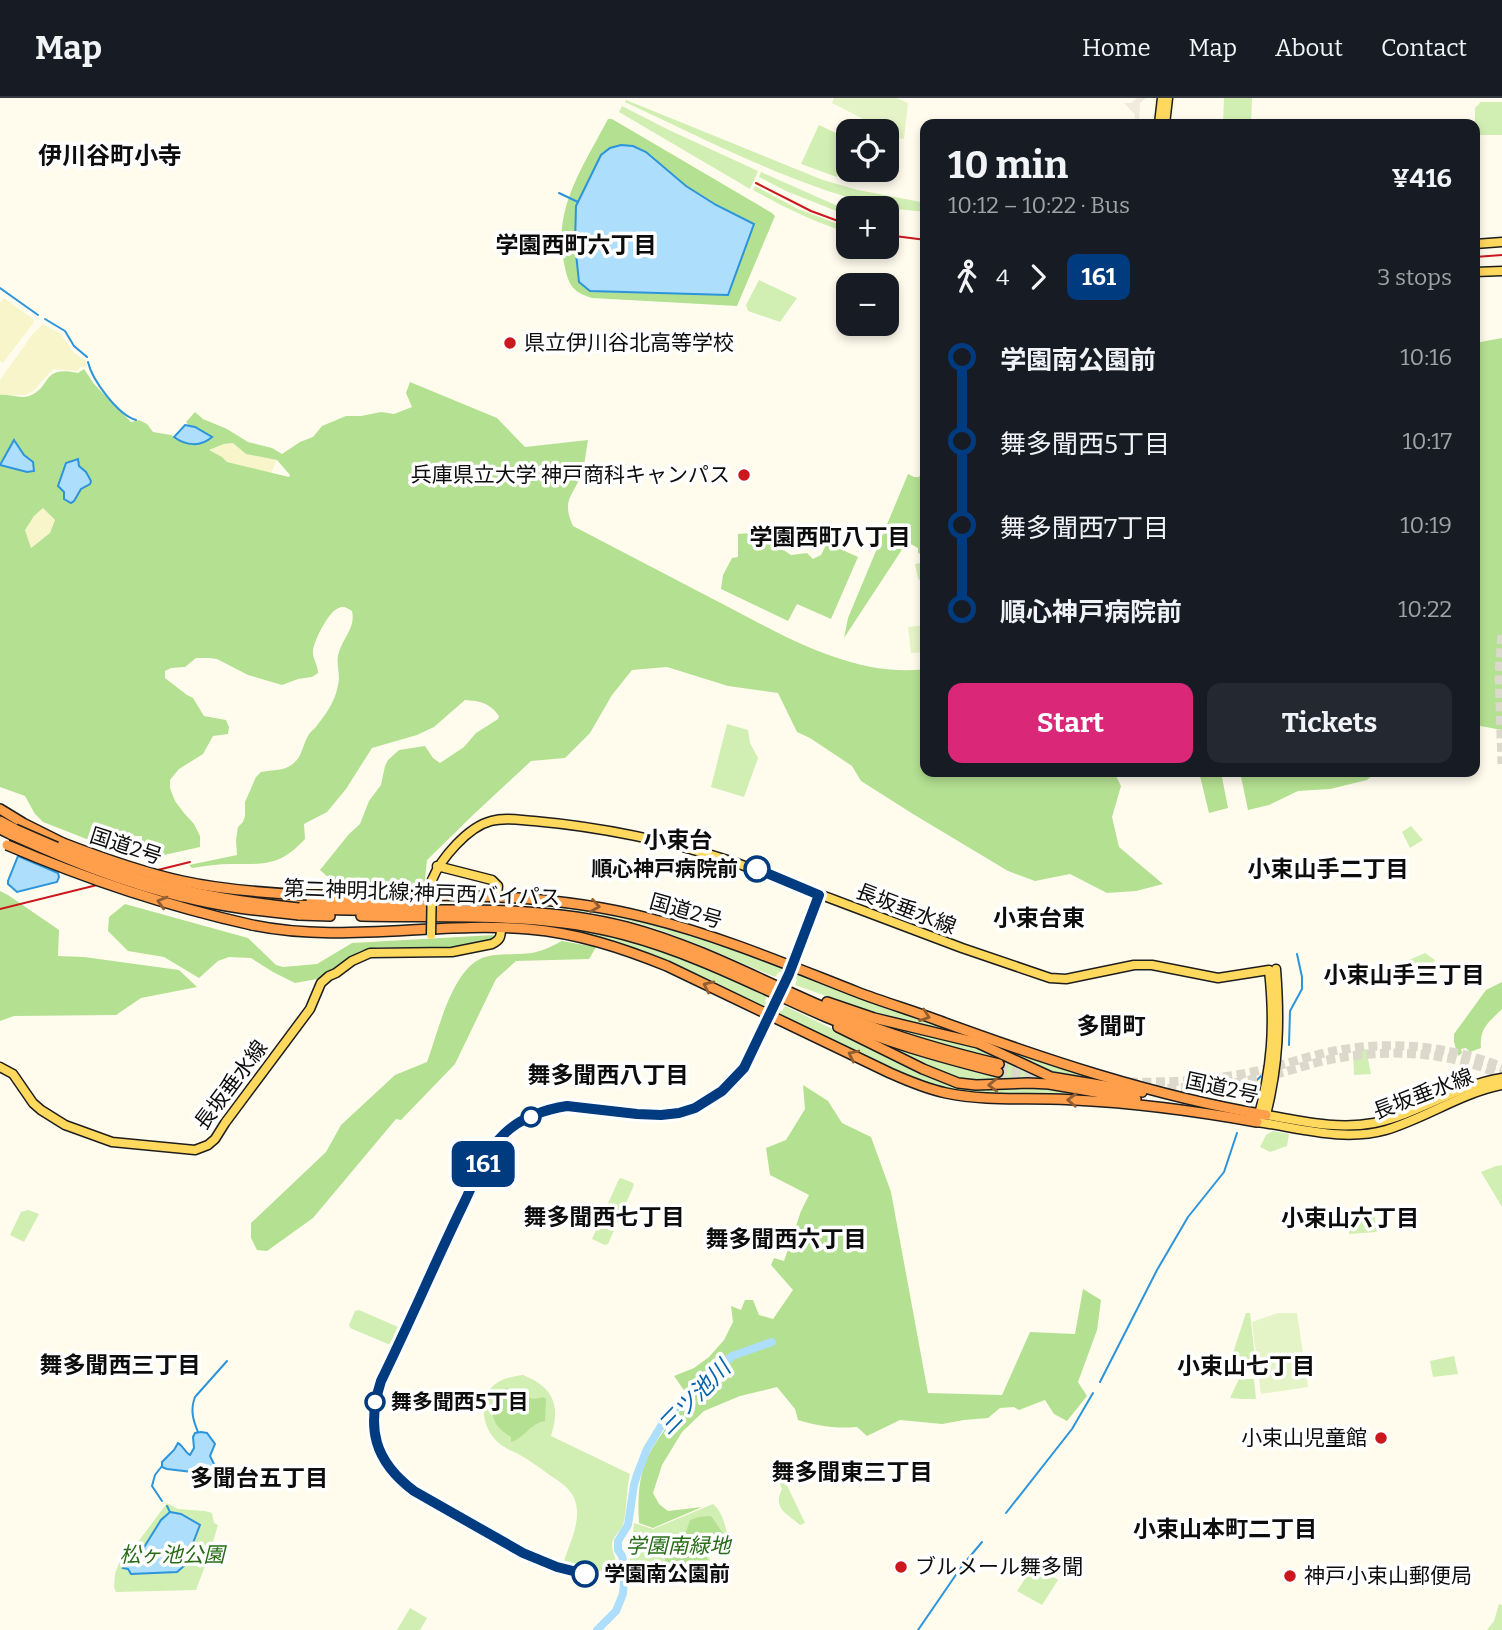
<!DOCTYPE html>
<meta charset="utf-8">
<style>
body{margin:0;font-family:Bitter,"Noto Sans JP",serif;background:#242831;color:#f1f3f6;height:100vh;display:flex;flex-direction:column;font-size:26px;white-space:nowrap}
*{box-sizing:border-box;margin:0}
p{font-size:23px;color:#9ea1a6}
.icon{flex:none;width:38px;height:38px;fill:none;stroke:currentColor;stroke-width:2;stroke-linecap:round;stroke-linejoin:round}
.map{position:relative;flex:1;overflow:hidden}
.panel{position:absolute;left:920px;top:21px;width:560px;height:658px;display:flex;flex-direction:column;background:#171b24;border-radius:14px;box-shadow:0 4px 10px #0003}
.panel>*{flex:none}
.badge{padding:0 14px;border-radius:10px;font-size:24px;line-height:46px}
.fabs{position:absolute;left:836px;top:21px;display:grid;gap:14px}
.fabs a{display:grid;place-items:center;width:63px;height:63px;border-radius:14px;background:#171b24;box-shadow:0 4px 10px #0003;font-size:35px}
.map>.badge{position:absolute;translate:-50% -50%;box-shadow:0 0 0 4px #fff}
.legs{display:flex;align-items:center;gap:10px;height:77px;padding:0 28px;font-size:23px}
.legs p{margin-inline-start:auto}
.overview{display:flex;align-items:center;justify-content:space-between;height:119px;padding:0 28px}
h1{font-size:38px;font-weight:700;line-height:52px}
.action{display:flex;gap:14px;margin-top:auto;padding:14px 28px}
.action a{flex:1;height:80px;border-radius:14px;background:#db2777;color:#fff;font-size:28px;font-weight:700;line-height:80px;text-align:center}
.action a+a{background:#242831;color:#f1f3f6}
ul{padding:0 28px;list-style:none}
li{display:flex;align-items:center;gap:24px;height:84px;font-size:26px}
li i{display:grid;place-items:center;width:10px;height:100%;margin:0 9px;background:currentColor}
li i::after{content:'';width:18px;height:18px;margin:-9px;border:5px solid;border-radius:50%;background:#171b24}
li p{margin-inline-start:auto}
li:first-child i{background:linear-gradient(#0000 50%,currentColor 0)}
li:last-child i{background:linear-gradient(currentColor 50%,#0000 0)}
header{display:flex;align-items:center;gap:42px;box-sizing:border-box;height:98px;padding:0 35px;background:#171b24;border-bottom:2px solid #363941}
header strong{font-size:33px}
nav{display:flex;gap:38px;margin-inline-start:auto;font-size:24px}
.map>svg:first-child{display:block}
</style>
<header>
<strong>Map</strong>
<nav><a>Home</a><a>Map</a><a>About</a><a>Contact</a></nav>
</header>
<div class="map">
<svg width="1502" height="1532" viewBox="0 0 1502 1532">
<rect width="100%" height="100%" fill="#fffcee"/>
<g fill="#f8f5cb">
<polygon points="4,200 33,221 34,224 3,265 0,263 0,205"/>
<polygon points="43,226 61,236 73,254 86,263 87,269 80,269 78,273 53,271 33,293 25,297 0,297 0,282 32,237"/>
<polygon points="233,345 246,356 277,362 271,375 227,364 222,359 208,353 224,346"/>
<polygon points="43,410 55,423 50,435 30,450 25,432 34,418"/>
</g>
<g fill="#d1eeb3">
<polygon points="1224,0 1252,0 1251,26 1223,26"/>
<path d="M626 2 823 82 858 92 926 105V114C906 112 887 111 867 105 783 82 704 41 625 4Z"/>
<polygon points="1480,4 1502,4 1502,37 1475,37 1475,10 1479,6"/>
<polygon points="622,8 669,32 758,73 750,91 619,14"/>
<polygon points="819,27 849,41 849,50 837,79 801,66"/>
<polygon points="761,74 849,113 849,118 786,93 759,79"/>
<path d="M755 88 798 111 849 130V135C814 124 784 109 753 92Z"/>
<polygon points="759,182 797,200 780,224 748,213 746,207"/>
<polygon points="926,464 926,491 918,480 915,466"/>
<polygon points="727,626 748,632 750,645 758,660 744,699 711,689"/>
<polygon points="1411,728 1423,742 1410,750 1402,734"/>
<path d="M428 801 502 802 608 814 700 837 784 869 785 874H779L775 879C734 862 693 843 651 829 579 807 502 804 428 802Z"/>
<polygon points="486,824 566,829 645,846 718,873 767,898 765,903 769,908 768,912 655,859 615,844 574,834 440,826"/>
<polygon points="1425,855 1435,862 1418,882 1404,880 1402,865"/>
<polygon points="1384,867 1386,883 1368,885 1367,869"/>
<polygon points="799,874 1109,985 1043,972 994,947 967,937 877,916 795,887 797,882 792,878"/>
<path d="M785 908 936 981 976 991 992 992 1036 990 1088 998C1031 997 973 1002 919 983L776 916 777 913H782Z"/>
<polygon points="879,924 973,947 1044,979 1043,983 968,983 942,977 873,944 874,941 922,959 983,976 983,974 933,945 878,926"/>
<polygon points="1366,951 1371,976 1354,977 1353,953"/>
<polygon points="1273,1033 1289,1036 1287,1048 1270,1054 1260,1049 1266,1037"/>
<polygon points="1502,1067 1502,1109 1481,1074 1496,1068"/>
<polygon points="621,1080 633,1085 634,1087 608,1146 605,1147 592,1141 619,1081"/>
<polygon points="1351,1111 1373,1111 1377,1134 1349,1136 1348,1115"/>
<polygon points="28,1112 39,1116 24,1144 10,1137 21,1114"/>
<polygon points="359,1212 398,1229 392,1245 388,1246 350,1230 349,1227 355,1213"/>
<polygon points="1246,1215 1250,1215 1256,1268 1231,1261"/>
<polygon points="1454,1258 1458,1276 1433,1279 1430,1263"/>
<path d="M523 1277C553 1289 561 1307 551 1338L630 1376C626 1391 627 1415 623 1427 620 1434 613 1438 612 1446 612 1457 618 1464 619 1473 602 1472 578 1475 564 1463 570 1444 583 1420 574 1400 570 1390 560 1384 551 1378 541 1371 531 1363 520 1357 513 1353 506 1351 500 1346 487 1336 481 1318 485 1303 489 1284 506 1279 523 1277Z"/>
<polygon points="1239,1281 1254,1281 1256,1301 1242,1301 1230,1300"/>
<path d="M783 1379 805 1425 800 1427C788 1416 772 1411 782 1391L778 1381Z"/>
<polygon points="167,1405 178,1411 205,1413 212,1415 214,1425 218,1427 209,1457 196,1492 116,1494 114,1489 115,1476 121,1459 138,1444"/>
<path d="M713 1406C725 1417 724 1428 730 1443L708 1453 711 1468C683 1473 657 1477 629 1473L634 1425 653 1431Z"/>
<polygon points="1038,1468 1058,1482 1042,1507 1017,1493 1033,1469"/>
<polygon points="1499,1506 1502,1507 1502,1532 1487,1532 1494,1523"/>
<polygon points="410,1510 427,1520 420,1532 397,1532"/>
</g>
<g fill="#b4e091" fill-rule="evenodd">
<path d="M608 21H612L772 115 775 118 737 208 592 200C571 194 568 185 564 165 552 111 584 67 608 21ZM610 50 645 54 686 88 716 107Z"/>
<polygon points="1502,240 1502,632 1475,627 1475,245"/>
<path d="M84 271 94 286 131 324 139 322 147 326 153 334 171 337 180 343 212 339 195 329 189 328 186 324 195 314 203 321 227 331 248 344 272 350 282 356 300 344 313 339 322 328 346 318H361L381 314 394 316 412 309 406 295 410 284 497 320 525 349 588 342C586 353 585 365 582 375 573 399 561 401 573 428 619 452 665 476 711 500 774 532 851 581 926 571V674H1114L1121 688 1112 719 1119 749 1163 786 1136 793 1107 795 1070 776 1035 783 1008 773 913 716 861 683 852 668 810 640 797 634 778 595 728 588 667 569 632 572 612 597 590 635 565 660 531 663 473 717 427 762 424 791 339 789 320 772 349 736 360 726 369 703 381 687 385 668 388 662 399 652 425 648 433 660 440 665 464 649 476 635 498 621 499 618C490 605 480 603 465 602L434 629 417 637 372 650 346 691 327 714 304 726 305 741C280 768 266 766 231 766 218 766 205 768 192 770L189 767 237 757 236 742 238 729 243 724 245 718V704L256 679 261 674C270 672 280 673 288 669 303 661 301 650 308 638 310 634 313 632 315 630 326 616 335 604 338 587 341 576 335 565 339 554 343 540 356 529 352 513 347 510 343 507 337 511 328 515 313 544 313 554 313 562 318 567 318 575L312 579 298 581 282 587 248 577 217 561 209 560H196L185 569 171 570 165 573V580L187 597 193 600 204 618 226 622 229 629 228 636 213 638 203 656 179 671 170 682V690L175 703 184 715 194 726 200 738V749L146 761 141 751 142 738H134L125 756 43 724 35 716 25 698 0 689V367L27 374 33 364 24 357 15 342 0 365V297C9 296 20 301 29 298 53 289 40 267 78 275ZM233 345 246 356 277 362 290 377 289 379 227 364 222 359 209 352 224 346ZM78 368 80 371 81 391 74 403 62 391ZM43 410 55 422 50 435 31 450 25 432 34 418Z"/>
<polygon points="922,375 926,380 926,401 924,403 926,414 926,460 925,457 918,455 918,450 909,445 905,447 844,540 848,520 908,376 914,379 919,379"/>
<polygon points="768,428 772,431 773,449 785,453 791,457 807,455 813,461 821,457 826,447 829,446 858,459 831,521 797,506 788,523 721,491 723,477 732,460 738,459 738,436 750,435 756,429"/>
<polygon points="1199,674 1221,674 1228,710 1209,715"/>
<polygon points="1240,674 1376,674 1367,682 1330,691 1298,693 1269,707 1248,712"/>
<polygon points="0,793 8,797 59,832 58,858 84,859 179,872 197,889 141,900 116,917 14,918 0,923"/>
<polygon points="125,806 248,840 276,867 283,869 317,866 352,845 494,837 490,844 446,850 378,849 360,853 317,881 295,885 273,874 251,860 229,859 218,863 199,880 164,859 128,853 108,833 109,819"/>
<path d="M562 843 596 849 589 861 516 863 496 881 455 966 401 1022 396 1021 313 1120 267 1153 257 1152 251 1140V1125L326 1054 341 1027 395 977 427 964C438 935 451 873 482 860 496 854 521 858 536 854 545 852 554 847 562 843Z"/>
<path d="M1502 884V911C1489 924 1479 930 1481 950L1470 954 1466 950 1461 951 1462 955 1458 958 1454 944V936L1486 892Z"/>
<path d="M803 987 828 1003 842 1025 871 1039 891 1094 928 1295 1002 1297 1030 1234 1075 1236 1083 1191 1101 1202 1097 1232 1078 1284 1087 1298 1067 1323 1054 1316 1045 1302 1019 1312 1014 1309 1000 1310 988 1320 964 1322 942 1326 900 1322 867 1338 857 1329C836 1331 818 1328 798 1322L795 1311 777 1289 740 1298 704 1313 682 1334 662 1367 653 1395 659 1406 668 1413 702 1409 653 1430 639 1425C638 1408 638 1391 642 1375 648 1349 673 1321 690 1301L674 1278 694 1270 709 1259 724 1242 733 1224 731 1208 741 1212 745 1202H753L759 1217 773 1221 793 1192 771 1167 774 1160 784 1163 801 1113 809 1097 770 1077 766 1050 786 1042 805 1011Z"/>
<path d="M506 1290C520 1294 528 1305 543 1299L546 1301 545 1323C531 1325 524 1340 511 1344V1339C489 1326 486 1308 506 1290Z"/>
<path d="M699 1419 711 1418 727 1441 706 1452 708 1465C695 1468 675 1473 662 1471L665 1463V1454L685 1437 690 1422Z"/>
</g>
<g fill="#e4f4c6">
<polygon points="834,0 897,0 908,5 904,41 887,38 887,33 860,32 865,22 832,5"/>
<polygon points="926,527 926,554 911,555 908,529"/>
<polygon points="1278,1215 1297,1215 1308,1289 1261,1296 1252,1224"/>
</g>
<polygon fill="#f0ebdc" points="1137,0 1146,0 1140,5 1139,26 1134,26 1135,17 1124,5 1131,5"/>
<g fill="#addefc" stroke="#2c94db" stroke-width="2">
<polygon points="621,47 633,48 646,54 686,88 716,107 754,126 728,197 590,193 579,184 575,146 576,108 601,57 610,50"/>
<path d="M185 327 195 329 212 339C201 349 186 348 174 339Z"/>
<polygon points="14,342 24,357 33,364 34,373 27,374 0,367"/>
<polygon points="78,361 79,368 86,374 91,383 90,386 81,391 74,403 71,405 64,401 64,394 58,388 66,365"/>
<polygon points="18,758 58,775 59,779 57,784 17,794 8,786 8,783"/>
<path d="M201 1334 207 1335 215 1346 210 1358 219 1376 217 1377 167 1371 162 1369V1364L174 1352 178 1345C184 1348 184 1354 190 1357L194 1350 193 1339 195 1335Z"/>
<polygon points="170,1414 181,1416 200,1427 184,1468 177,1474 131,1476 128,1471 123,1470 126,1465 136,1462 161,1422"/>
</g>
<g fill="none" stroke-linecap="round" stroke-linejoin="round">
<g stroke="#2c94db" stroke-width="2">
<polyline points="559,95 578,104"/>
<polyline points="0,190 38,217"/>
<polyline points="45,221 65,233 74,248 87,259"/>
<path d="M88 264C92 282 118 317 136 322"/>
<polyline points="1289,947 1290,913 1302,891 1302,879 1297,856"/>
<polyline points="1246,1003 1251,988 1263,976"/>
<polyline points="1100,1284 1157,1172 1188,1119 1224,1074 1237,1035"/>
<path d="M198 1334C193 1322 190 1312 195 1299L227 1263"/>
<polyline points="162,1368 155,1377 152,1388 162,1403"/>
<polyline points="167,1408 170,1414"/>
<polyline points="1006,1415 1072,1331 1093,1295"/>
<polyline points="918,1532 962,1468 982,1444"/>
</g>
<polyline stroke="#addefc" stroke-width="8" points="597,1532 616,1513 623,1496 625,1471 622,1458 618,1452 618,1443 628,1427 634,1387 637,1377 647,1351 661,1328 677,1309 708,1282 732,1258 772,1244"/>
<g stroke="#dbd8cc" stroke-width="9" stroke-dasharray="9 4.5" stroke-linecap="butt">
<polyline points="1502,537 1499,576 1502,666"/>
<polyline points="999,966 1035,973"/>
<polyline points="998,974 1042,982"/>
<path d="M1129 984C1171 985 1215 982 1257 973 1281 968 1305 959 1329 954 1387 942 1447 947 1502 969"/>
<path d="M1154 991C1186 990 1218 988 1250 982 1275 978 1298 969 1323 963 1383 950 1445 952 1502 977"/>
</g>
<defs>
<g id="major">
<polyline points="1159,26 1162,0"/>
<polyline points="1165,26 1168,0"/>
<polyline points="1475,146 1502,144"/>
<polyline points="1475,174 1502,173"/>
<polyline points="437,768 492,782 498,788 497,798"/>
<path d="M432 782C441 760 468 729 491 723 505 719 520 722 534 723 601 729 669 743 734 764L962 850 1050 880 1066 881 1134 867H1152L1218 880 1269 872C1275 928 1272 970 1257 1024 1300 1030 1343 1044 1386 1032 1426 1020 1461 995 1502 987"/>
<path d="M1276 871C1280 923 1279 965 1266 1017 1302 1023 1338 1032 1374 1025 1419 1016 1457 987 1502 980"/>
<path d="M0 969 13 976 33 1005 41 1012 65 1027 112 1044 195 1052 208 1047 215 1041 225 1025 310 911 321 885 329 878 336 875 352 863 370 855 452 854 492 846C500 842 501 839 501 830"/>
</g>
<g id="highway">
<polyline points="0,711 23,725 63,745"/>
<polyline points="0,723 15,731"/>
<polyline points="0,731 12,737"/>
<path d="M307 797C421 798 537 791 648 820 720 838 788 867 857 894 883 904 910 912 937 922 1044 961 1153 998 1266 1017"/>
<polyline points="267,798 328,805 428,806"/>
<path d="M299 810C409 818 519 801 627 829 710 851 783 895 862 925 907 942 953 955 999 966"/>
<polyline points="299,817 330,818"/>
<path d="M361 818C449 820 539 814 625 837 696 856 760 890 826 919 882 943 939 959 998 974"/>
<path d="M252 827C341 846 438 823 529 831 577 835 622 850 667 868L890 975C908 983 927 991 946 995 988 1004 1032 999 1075 1002 1137 1005 1196 1013 1257 1024"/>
<polyline points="827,904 874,920 978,945 1051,979 1142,994"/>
<polyline points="838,929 923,971 958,985 976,987 1028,985 1049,986 1136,1001"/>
</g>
</defs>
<use href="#major" stroke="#1e1e1e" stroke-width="11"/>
<use href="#highway" stroke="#1e1e1e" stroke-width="12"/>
<use href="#major" stroke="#ffd95e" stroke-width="8"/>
<use href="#highway" stroke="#ff9f4c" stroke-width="9"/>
<g stroke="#cb171e" stroke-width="2">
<polyline points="756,85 811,113 849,127"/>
<polyline points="887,137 926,142"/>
<polyline points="1475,159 1502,157"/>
<polyline points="0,811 190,764"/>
</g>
<defs>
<polyline id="major-bridge" points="431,837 432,782"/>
<g id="highway-bridge">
<path d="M15 731C51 747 87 763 125 776 181 795 240 804 299 810"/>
<path d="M12 737C68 762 124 785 183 799 221 809 260 813 299 817"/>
<path d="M63 745C102 760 141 774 182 783 223 792 265 795 307 797"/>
<path d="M7 747C86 781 167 808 252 827"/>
</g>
</defs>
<use href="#major-bridge" stroke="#1e1e1e" stroke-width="11" stroke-linecap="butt"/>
<use href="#highway-bridge" stroke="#1e1e1e" stroke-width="12" stroke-linecap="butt"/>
<use href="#major-bridge" stroke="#ffd95e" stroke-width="8"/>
<use href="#highway-bridge" stroke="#ff9f4c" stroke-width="9"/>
</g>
<defs><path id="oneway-chevron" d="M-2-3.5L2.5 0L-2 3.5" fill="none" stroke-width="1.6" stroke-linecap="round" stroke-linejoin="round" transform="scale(1.75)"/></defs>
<g stroke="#925d30">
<use href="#oneway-chevron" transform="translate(162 804) rotate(-164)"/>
<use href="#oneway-chevron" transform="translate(595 808) rotate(10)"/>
<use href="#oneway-chevron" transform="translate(708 888) rotate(-155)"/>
<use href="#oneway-chevron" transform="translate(925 918) rotate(19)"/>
<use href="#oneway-chevron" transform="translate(853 957) rotate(-154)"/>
<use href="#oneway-chevron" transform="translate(993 987) rotate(179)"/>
<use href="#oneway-chevron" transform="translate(1072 1002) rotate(-178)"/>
</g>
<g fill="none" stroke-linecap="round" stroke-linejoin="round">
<defs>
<path id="line-1" d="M585 1476 557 1469 523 1455 414 1393C374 1363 366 1330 381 1283 409 1226 434 1167 462 1109 474 1085 484 1055 504 1036 520 1020 546 1011 567 1008L637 1016 661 1017 679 1015 695 1010 722 993 744 970 789 876 819 797 757 771"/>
</defs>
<use href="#line-1" stroke="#fff" stroke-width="16"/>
<use href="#line-1" stroke="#003b80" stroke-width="10"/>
</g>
<g fill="#cb171e" stroke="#fff" stroke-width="2.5">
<circle cx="510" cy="245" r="7"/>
<circle cx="744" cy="377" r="7"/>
<circle cx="1381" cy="1340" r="7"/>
<circle cx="901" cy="1469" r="7"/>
<circle cx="1290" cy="1478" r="7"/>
</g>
<g fill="#fff" stroke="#003b80" stroke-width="3.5">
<circle cx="757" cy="771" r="12"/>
<circle cx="531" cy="1019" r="9"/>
<circle cx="375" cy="1304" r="9"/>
<circle cx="585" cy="1476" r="12"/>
</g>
<g text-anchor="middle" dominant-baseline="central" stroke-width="7" stroke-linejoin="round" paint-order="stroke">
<g font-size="21" fill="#0d0d0d" stroke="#fff" text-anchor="start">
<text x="524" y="245">県立伊川谷北高等学校</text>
<text x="730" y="377" text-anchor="end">兵庫県立大学 神戸商科キャンパス</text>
<text x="1367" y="1340" text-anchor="end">小束山児童館</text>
<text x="915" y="1469">ブルメール舞多聞</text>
<text x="1304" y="1478">神戸小束山郵便局</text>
</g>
<g font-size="21" fill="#0d0d0d" stroke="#fff">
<text transform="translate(126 748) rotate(18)">国道2号</text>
<text transform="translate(422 795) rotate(2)">第二神明北線;神戸西バイパス</text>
<text transform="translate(906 811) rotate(21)">長坂垂水線</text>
<text transform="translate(686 813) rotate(16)">国道2号</text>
<text transform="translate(231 987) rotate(-53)">長坂垂水線</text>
<text transform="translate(1222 990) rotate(12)">国道2号</text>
<text transform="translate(1423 996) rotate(-21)">長坂垂水線</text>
</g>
<g font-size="21" font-weight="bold" fill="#0d0d0d" stroke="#fff" text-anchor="start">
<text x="738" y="771" text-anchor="end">順心神戸病院前</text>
<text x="391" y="1304">舞多聞西5丁目</text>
<text x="604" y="1476">学園南公園前</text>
</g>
<g font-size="21" font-style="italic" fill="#286c17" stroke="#fff">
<text x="678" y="1448">学園南緑地</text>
<text x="172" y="1457">松ヶ池公園</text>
</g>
<g font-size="23" font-weight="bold" fill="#0d0d0d" stroke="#fff">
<text x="576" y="147">学園西町六丁目</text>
<text x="830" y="439">学園西町八丁目</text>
<text x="678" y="742">小束台</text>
<text x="1328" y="771">小束山手二丁目</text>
<text x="1039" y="820">小束台東</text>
<text x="1404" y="877">小束山手三丁目</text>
<text x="1111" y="928">多聞町</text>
<text x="608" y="977">舞多聞西八丁目</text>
<text x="604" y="1119">舞多聞西七丁目</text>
<text x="1350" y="1120">小束山六丁目</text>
<text x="786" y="1141">舞多聞西六丁目</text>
<text x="120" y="1267">舞多聞西三丁目</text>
<text x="1246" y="1268">小束山七丁目</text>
<text x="852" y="1374">舞多聞東三丁目</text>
<text x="259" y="1380">多聞台五丁目</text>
<text x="1225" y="1431">小束山本町二丁目</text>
</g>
<g font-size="23" font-style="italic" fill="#0a64ac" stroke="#fff">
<text transform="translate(694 1299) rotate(-46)">三ツ池川</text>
</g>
<g font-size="24" font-weight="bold" fill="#0d0d0d" stroke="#fff">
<text x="110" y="58">伊川谷町小寺</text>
</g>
</g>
</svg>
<div class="fabs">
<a><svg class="icon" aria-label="locate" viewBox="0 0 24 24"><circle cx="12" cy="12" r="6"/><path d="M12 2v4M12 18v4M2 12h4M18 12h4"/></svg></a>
<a>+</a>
<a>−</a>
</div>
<b class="badge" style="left:483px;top:1066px;background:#003b80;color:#fff">161</b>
<section class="panel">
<div class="overview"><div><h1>10 min</h1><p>10:12 – 10:22 · Bus</p></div><b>¥416</b></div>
<div class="legs"><svg class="icon" aria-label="walk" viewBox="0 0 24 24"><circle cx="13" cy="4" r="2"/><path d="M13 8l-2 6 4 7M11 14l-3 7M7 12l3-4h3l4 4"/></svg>4<svg class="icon" aria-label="forward" viewBox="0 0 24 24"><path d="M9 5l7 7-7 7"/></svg><b class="badge" style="background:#003b80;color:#fff">161</b><p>3 stops</p></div>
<ul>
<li><i style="color:#003b80"></i><b>学園南公園前</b><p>10:16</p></li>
<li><i style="color:#003b80"></i><span>舞多聞西5丁目</span><p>10:17</p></li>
<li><i style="color:#003b80"></i><span>舞多聞西7丁目</span><p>10:19</p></li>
<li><i style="color:#003b80"></i><b>順心神戸病院前</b><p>10:22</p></li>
</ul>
<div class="action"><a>Start</a><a>Tickets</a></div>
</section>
</div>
